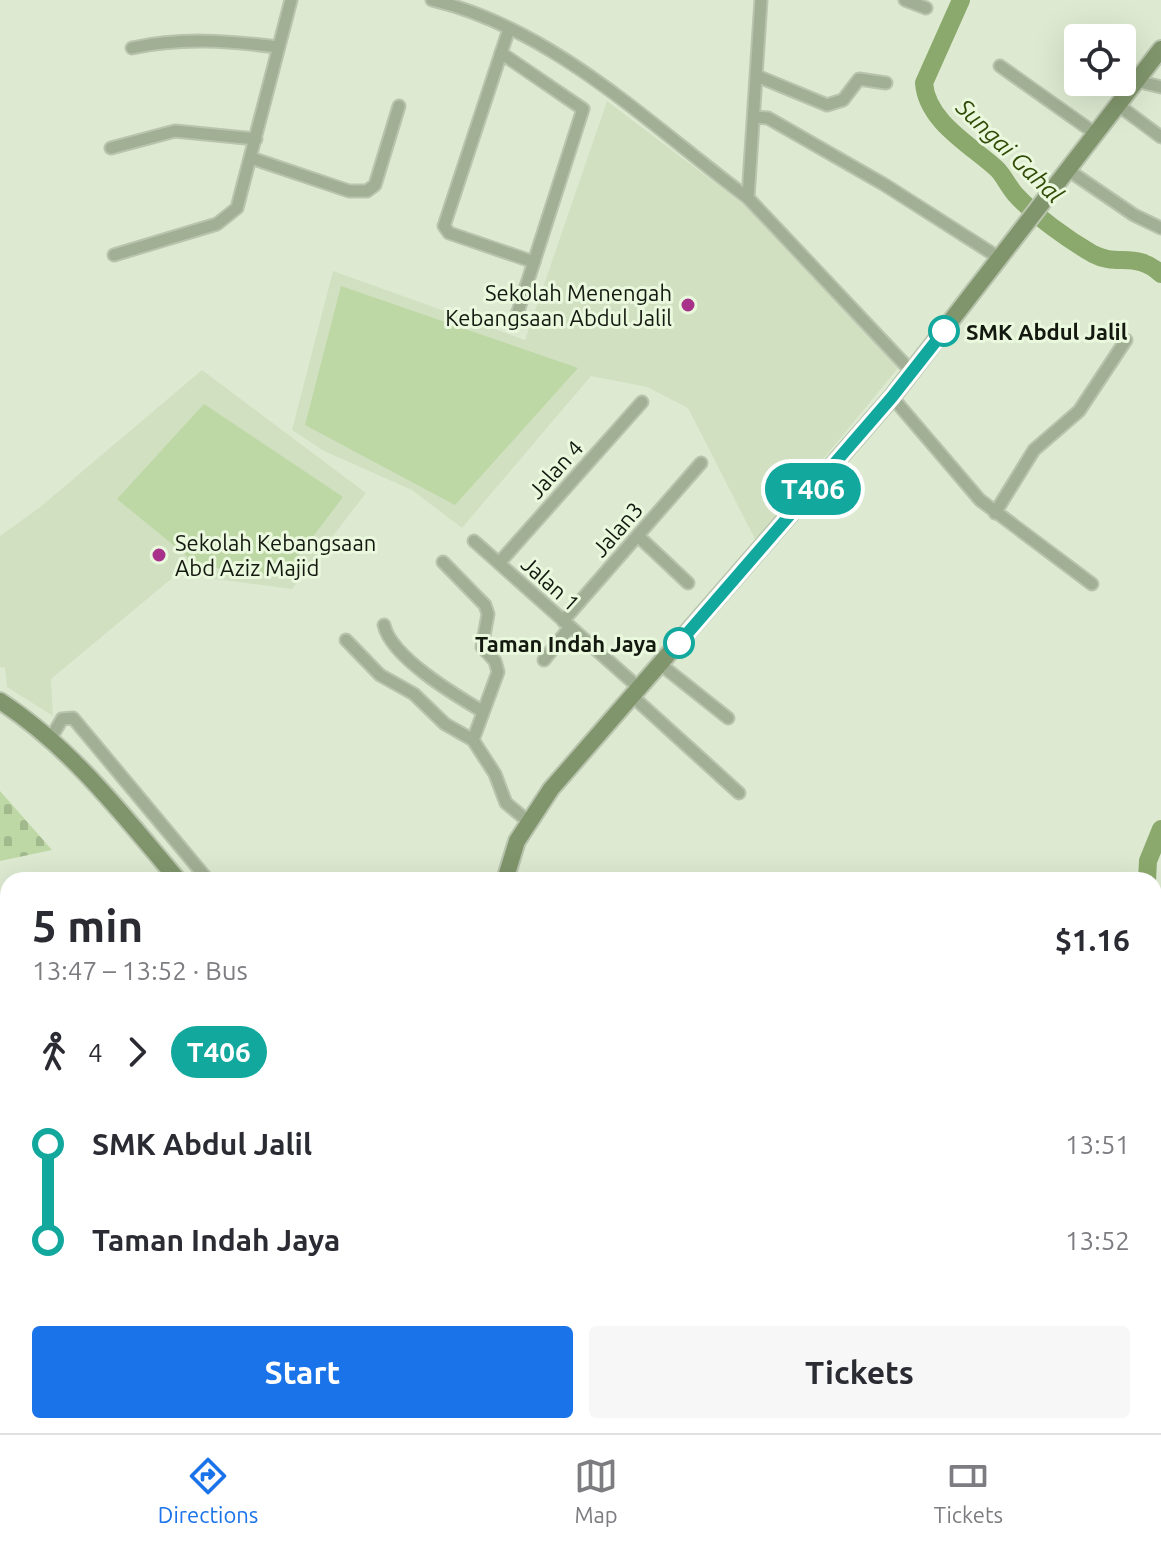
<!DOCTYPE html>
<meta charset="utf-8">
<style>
body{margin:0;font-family:Ubuntu,sans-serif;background:#f7f7f7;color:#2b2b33;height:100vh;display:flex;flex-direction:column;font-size:30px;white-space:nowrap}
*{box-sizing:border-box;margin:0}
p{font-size:26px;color:#7c7c81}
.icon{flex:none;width:44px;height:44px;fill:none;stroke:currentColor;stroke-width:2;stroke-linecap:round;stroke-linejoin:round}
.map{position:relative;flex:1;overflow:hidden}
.side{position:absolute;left:0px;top:872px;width:1162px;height:562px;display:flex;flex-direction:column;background:#fff;border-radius:24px 24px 0 0;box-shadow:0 8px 32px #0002}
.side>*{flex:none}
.badge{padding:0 16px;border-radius:26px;font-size:28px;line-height:52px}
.controls{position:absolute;left:1064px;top:24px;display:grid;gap:16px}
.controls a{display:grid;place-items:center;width:72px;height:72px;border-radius:8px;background:#fff;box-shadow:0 8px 32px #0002;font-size:40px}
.map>.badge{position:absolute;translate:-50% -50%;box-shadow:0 0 0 4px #fff}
.legs{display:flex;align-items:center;gap:12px;height:88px;padding:0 32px;font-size:26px}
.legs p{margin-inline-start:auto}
.headline{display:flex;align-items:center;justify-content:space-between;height:136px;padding:0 32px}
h1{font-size:44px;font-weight:700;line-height:60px}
.button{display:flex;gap:16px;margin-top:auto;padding:16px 32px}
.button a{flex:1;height:92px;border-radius:8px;background:#1a73e8;color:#fff;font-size:32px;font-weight:700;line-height:92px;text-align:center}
.button a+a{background:#f7f7f7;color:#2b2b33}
ul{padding:0 32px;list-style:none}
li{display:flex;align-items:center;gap:28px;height:96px;font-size:30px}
li i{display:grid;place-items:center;width:12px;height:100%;margin:0 10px;background:currentColor}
li i::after{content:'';width:20px;height:20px;margin:-10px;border:6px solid;border-radius:50%;background:#fff}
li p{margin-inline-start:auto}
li:first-child i{background:linear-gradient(#0000 50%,currentColor 0)}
li:last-child i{background:linear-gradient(currentColor 50%,#0000 0)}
.tab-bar{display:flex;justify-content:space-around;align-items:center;height:112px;border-top:2px solid #e1e1e2;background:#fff;font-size:22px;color:#7c7c81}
.tab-bar a{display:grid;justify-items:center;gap:4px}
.tab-bar .current{color:#1a73e8}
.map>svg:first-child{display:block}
</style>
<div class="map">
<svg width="1161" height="1433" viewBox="0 0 1161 1433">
<defs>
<pattern id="industrial-grid" width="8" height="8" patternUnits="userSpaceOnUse" patternTransform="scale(2)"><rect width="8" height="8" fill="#d0e0c1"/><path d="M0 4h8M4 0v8" fill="none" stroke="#b2c0a5"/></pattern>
<pattern id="cemetery-stones" width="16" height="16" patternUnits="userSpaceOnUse" patternTransform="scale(2)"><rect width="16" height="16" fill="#bdd7a5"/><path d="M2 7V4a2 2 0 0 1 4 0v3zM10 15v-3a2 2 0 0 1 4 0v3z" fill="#a2b88d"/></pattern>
</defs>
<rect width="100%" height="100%" fill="#ddead1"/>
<g fill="#d0e0c1">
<polygon points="607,101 743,204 898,368 756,541 688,408 647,387 591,376 462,528 412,490 324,451 292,430 333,271 525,340"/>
<polygon points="202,370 366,493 292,589 177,574 51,679 53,716 7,687 5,668 0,667 0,536 39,508"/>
<polygon points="8,1234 8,1336 0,1322 0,1244"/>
</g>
<polygon fill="url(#industrial-grid)" points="1161,1264 1161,1433 1080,1433 1081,1426 1154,1426 1154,1268"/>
<g fill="#bdd7a5">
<polygon points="341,286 578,368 455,505 305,425"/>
<polygon points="204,404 343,497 283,576 199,566 117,499"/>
</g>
<polygon fill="url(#cemetery-stones)" points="0,791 52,850 0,861"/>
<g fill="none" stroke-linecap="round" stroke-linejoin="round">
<g stroke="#8ba96c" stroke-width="18">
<path d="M961 0 924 83C927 122 971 145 997 169 1004 176 1008 186 1015 194 1035 216 1067 239 1093 254 1117 267 1137 251 1161 274"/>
<polyline points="1147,880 1148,861 1161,829"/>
<polyline points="1154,942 1161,953"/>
<polyline points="1154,1253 1161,1252"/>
<polyline points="637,1433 642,1426"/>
<polyline points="887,1433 887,1426"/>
<polyline points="1074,1433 1074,1426"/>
</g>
<defs>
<g id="street">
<path d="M432 0C554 29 650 125 748 198"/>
<polyline points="761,0 748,198 912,372"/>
<polyline points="905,0 926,8"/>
<polyline points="509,29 444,226 449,233 534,262"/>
<path d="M132 48C182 37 228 41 278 47"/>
<polyline points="501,53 583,109 514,324"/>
<polyline points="1000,66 1096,134"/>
<polyline points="757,76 827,105 843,100 859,79 886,83"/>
<polyline points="1137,81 1161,87"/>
<polyline points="1118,105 1161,137"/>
<polyline points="755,117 768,118 885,185 1001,259"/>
<polyline points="111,148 175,131 256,139"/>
<polyline points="251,158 349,191 367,191 375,185 399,106"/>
<polyline points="1068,170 1134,215 1161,228"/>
<polyline points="114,255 217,224 237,208 291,0"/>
<polyline points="892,397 980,500 1092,584"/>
<polyline points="995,513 1034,450 1079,411 1126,340"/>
<polyline points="638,536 688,583"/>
<polyline points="474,541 638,687"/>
<polyline points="443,562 485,605 488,614 482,647 495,661 498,672 473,740"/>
<polyline points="499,563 642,402"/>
<polyline points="563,621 701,463"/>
<path d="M384 625C391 657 455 695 482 711"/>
<polyline points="346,640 380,675 414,694 445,724 473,740 495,774 506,803 529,822"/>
<polyline points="544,660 570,627"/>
<polyline points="660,664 728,718"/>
<polyline points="631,695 739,793"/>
<polyline points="51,738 62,719 73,718 208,880"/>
</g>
<g id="secondary">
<path d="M0 701C72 748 123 815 178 880"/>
<polyline points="505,880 517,841 551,789 892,397 1161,49"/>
<polyline points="530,1426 536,1433"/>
<polyline points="295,1433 300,1426"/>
</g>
</defs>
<use href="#street" stroke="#b9c4ae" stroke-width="15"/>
<use href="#secondary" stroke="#b9c4ae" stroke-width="20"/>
<use href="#street" stroke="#a1af94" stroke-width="11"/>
<use href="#secondary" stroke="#80956c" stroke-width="16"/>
</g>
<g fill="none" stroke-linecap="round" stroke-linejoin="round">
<defs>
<polyline id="line-1" points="679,643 892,397 944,331"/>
</defs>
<use href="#line-1" stroke="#fff" stroke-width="18"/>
<use href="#line-1" stroke="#12a89d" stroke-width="12"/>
</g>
<g fill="#a8328a" stroke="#eaf8de" stroke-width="3">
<circle cx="688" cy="305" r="8"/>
<circle cx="159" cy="555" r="8"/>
</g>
<g fill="#fff" stroke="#12a89d" stroke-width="4">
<circle cx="944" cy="331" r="14"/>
<circle cx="679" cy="643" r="14"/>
</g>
<g text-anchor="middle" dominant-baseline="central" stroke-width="6" stroke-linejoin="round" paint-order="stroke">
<g font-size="22" fill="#141910" stroke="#eaf8de" text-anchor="end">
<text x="672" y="292">Sekolah Menengah<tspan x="672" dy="25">Kebangsaan Abdul Jalil</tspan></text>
<text x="175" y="542" text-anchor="start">Sekolah Kebangsaan<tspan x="175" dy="25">Abd Aziz Majid</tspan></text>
</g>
<g font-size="22" font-weight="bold" fill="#141910" stroke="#eaf8de" text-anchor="start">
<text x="966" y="331">SMK Abdul Jalil</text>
<text x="657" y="643" text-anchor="end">Taman Indah Jaya</text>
</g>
<g font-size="22" fill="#141910" stroke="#eaf8de">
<text transform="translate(555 469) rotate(-48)">Jalan 4</text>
<text transform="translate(617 529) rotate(-49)">Jalan3</text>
<text transform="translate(551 583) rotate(42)">Jalan 1</text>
</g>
<g font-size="24" font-style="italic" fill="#304c06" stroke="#eaf8de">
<text transform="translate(1010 151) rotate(44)">Sungai Gahal</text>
</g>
</g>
</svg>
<div class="controls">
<a><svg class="icon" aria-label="locate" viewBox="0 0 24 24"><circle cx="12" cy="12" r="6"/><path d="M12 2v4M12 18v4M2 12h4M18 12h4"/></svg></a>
</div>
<b class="badge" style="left:813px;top:489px;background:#12a89d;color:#fff">T406</b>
<section class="side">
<div class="headline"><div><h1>5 min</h1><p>13:47 – 13:52 · Bus</p></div><b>$1.16</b></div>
<div class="legs"><svg class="icon" aria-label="walk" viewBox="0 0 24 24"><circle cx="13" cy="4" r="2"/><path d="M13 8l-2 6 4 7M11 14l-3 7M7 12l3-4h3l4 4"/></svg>4<svg class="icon" aria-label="forward" viewBox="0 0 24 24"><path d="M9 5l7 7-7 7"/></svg><b class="badge" style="background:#12a89d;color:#fff">T406</b></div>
<ul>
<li><i style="color:#12a89d"></i><b>SMK Abdul Jalil</b><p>13:51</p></li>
<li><i style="color:#12a89d"></i><b>Taman Indah Jaya</b><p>13:52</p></li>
</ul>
<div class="button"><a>Start</a><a>Tickets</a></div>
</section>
</div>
<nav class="tab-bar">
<a class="current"><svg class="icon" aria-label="directions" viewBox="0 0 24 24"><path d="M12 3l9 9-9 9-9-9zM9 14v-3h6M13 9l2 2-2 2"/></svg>Directions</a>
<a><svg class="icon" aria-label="map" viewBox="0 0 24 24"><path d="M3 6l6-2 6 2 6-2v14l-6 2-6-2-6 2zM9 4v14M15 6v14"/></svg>Map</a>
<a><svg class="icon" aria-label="tickets" viewBox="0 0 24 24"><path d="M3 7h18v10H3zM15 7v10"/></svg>Tickets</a>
</nav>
